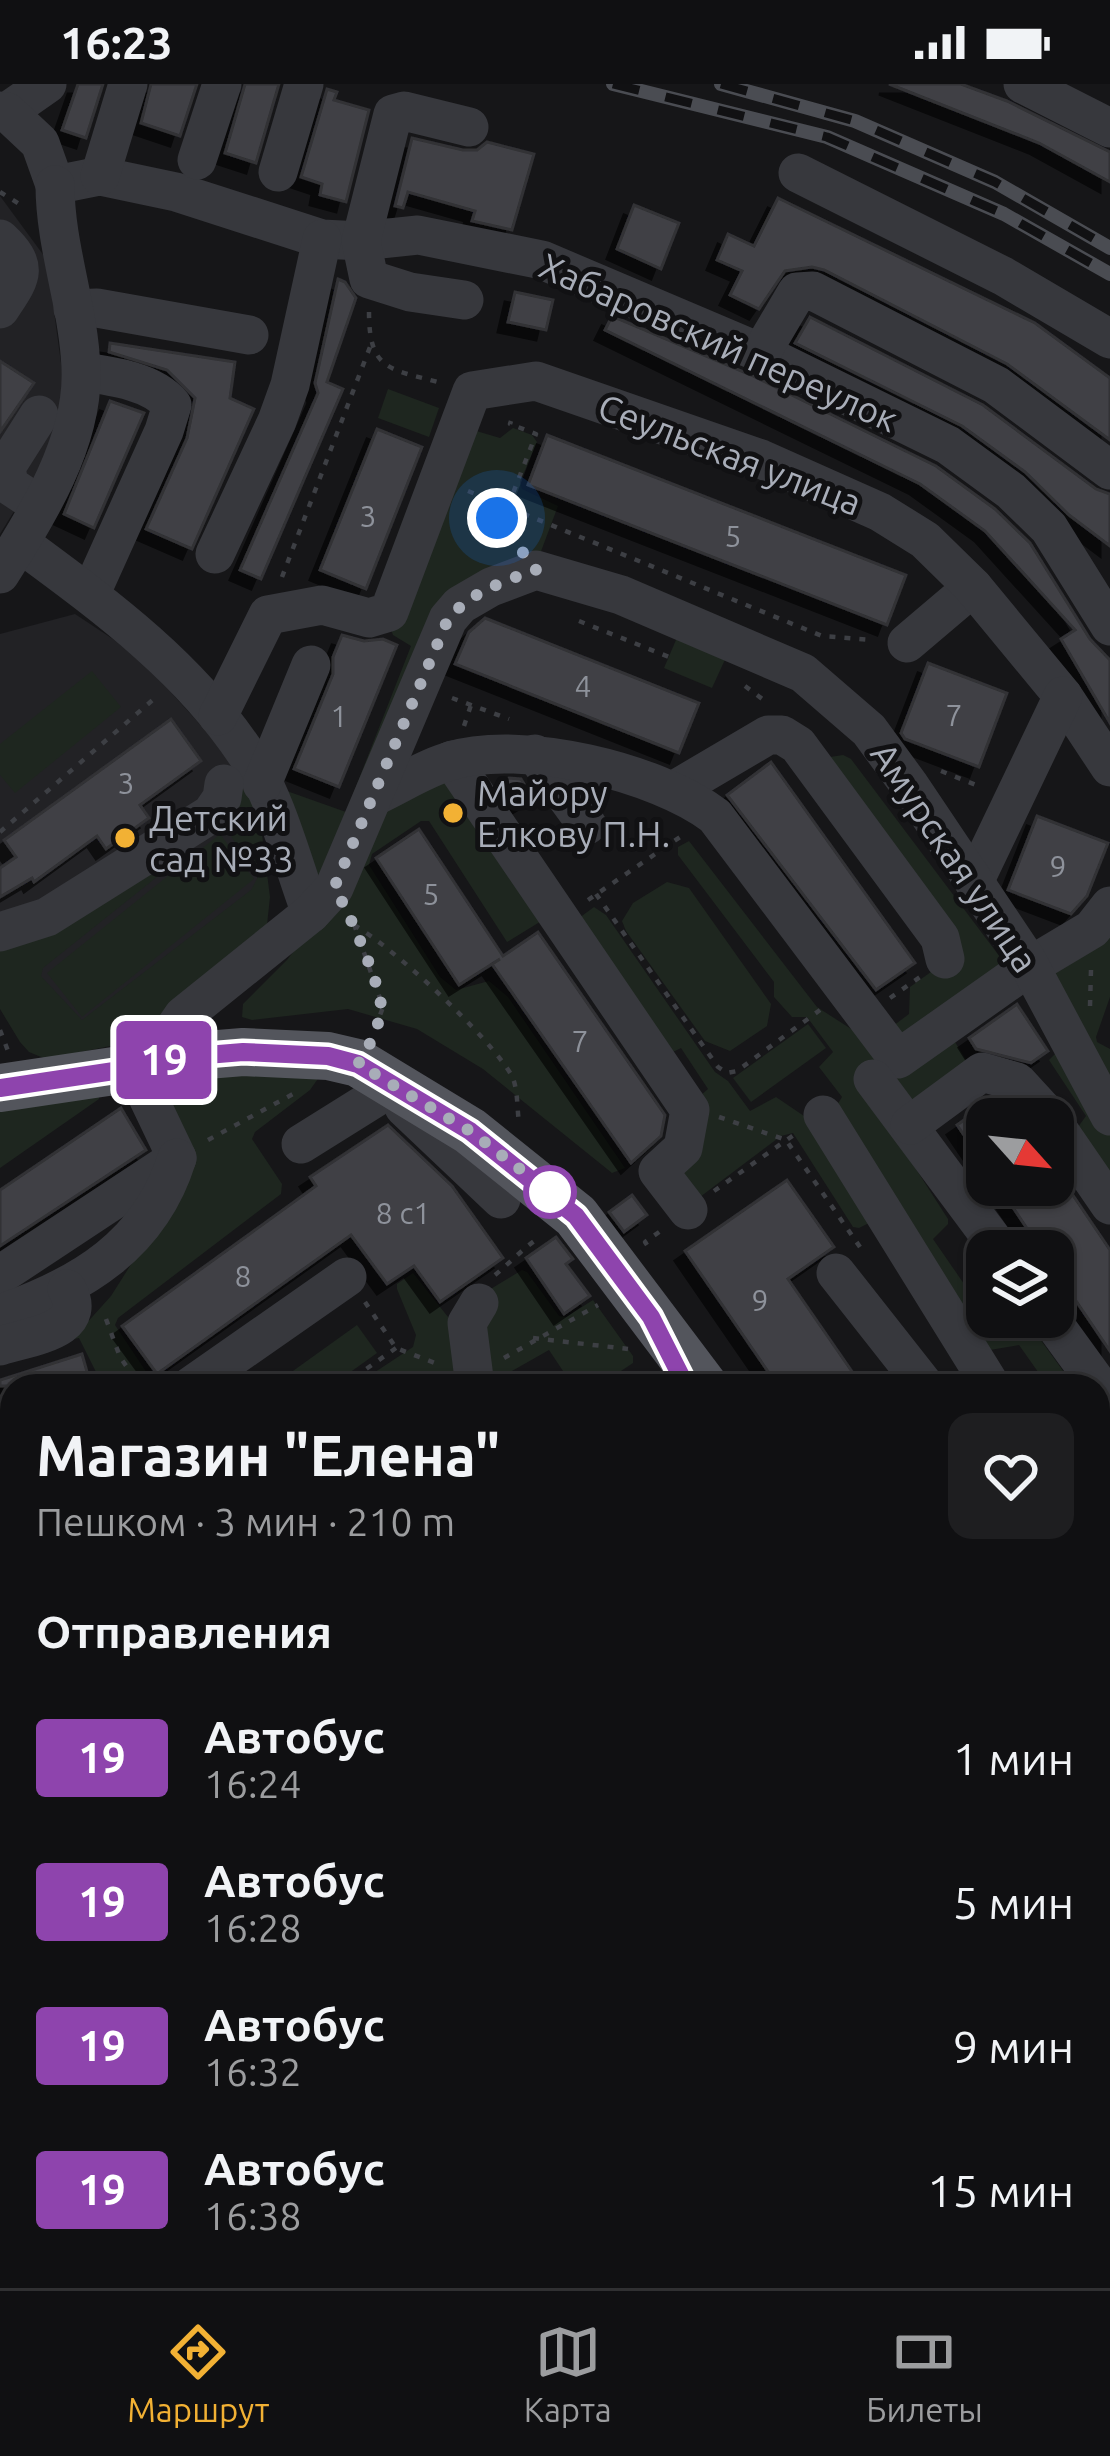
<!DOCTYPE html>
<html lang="ru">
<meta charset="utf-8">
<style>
body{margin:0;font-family:Ubuntu,sans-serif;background:#1e1e20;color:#f1f3f6;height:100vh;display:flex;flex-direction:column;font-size:45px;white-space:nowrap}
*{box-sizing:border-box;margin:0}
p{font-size:39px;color:#9c9d9f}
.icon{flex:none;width:66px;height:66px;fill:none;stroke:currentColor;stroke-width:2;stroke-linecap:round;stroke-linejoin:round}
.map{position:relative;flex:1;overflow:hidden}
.panel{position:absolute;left:0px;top:1290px;width:1110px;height:915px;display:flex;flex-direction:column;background:#101012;border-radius:36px 36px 0 0;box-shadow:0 3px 9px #0004,0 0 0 3px #303032}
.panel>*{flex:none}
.badge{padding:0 24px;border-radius:9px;font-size:42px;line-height:78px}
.needle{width:78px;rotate:117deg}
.buttons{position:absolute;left:966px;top:1014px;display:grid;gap:24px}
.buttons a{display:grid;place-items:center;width:108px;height:108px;border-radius:24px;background:#101012;box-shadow:0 3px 9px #0004,0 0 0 3px #303032;font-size:60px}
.you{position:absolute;width:60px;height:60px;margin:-30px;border:9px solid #fff;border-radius:50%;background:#1a73e8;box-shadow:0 0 0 18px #1a73e833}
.map>.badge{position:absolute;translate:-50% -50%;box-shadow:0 0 0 6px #fff}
h2{padding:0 36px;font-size:45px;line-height:108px}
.round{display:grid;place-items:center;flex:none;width:126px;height:126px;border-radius:24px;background:#1e1e20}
.head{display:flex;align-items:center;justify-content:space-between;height:204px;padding:0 36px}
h1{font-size:57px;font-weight:700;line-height:90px}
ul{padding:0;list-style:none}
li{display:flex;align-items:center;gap:36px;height:144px;padding:0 36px}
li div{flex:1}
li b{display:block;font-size:45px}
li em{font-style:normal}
li .badge{min-width:132px;font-weight:700;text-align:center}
.status{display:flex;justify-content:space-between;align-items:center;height:84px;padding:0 60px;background:#101012;direction:ltr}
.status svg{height:33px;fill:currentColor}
.tab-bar{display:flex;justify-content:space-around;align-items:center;height:168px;border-top:3px solid #303032;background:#101012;font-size:33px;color:#9c9d9f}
.tab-bar a{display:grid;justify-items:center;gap:6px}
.tab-bar .on{color:#f2b134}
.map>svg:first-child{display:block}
</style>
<div class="status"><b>16:23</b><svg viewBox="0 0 49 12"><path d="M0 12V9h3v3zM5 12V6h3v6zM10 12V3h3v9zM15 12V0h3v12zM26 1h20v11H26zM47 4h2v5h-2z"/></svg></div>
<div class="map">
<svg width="1110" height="2204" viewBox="0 0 1110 2204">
<defs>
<filter id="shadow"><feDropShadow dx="-10" dy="10" stdDeviation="0" flood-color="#0009"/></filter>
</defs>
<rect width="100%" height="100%" fill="#161618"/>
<g fill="#222225">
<polygon points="0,112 47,176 69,338 0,450"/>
<polygon points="75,530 137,571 236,680 264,828 116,954 0,908 0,550"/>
</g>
<g fill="#1e261f">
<polygon points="388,305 439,324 429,353 378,334"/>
<polygon points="513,344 532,351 537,358 520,398 522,405 558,422 540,470 475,504 321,808 284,706 346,728 411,562 393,551 391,545 473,346 500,354"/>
<polygon points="679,549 728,569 712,604 664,584"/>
<polygon points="92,587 121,623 15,709 0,691 0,660"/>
<polygon points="843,671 851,675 1000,873 998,883 895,957 889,945 909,930 910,903 949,875 830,673"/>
<polygon points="236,690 257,711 270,813 267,841 145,955 46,975 29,968 20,958 0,925 0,862 189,762 187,769 43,884 41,892 82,936 251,806 258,793 227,746 231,699"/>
<polygon points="447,690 543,836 507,858 429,737 421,737 372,770 369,781 440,893 456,906 489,897 508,913 625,1084 612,1089 483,985 417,945 348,925 252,936 242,933 243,920 287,876 332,817 381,722"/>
<polygon points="220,750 254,795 82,933 47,889"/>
<polygon points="689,757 817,923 859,950 955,958 968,979 912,1027 864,1004 948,1135 948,1140 933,1155 971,1210 987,1203 987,1233 1024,1233 1074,1302 1048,1302 1019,1261 990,1266 832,1029 842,1013 819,983 833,968 807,933 792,933 774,913 774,898 678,771 678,763"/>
<polygon points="667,798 689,804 771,920 767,942 730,967 705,957 626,847 622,837 633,819"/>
<polygon points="594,823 606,831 715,988 728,997 750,1027 776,1013 804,1032 879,1134 859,1144 853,1143 793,1049 781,1052 692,1119 669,1090 693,1018 708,1005 681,964 661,974 575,837"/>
<polygon points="1110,844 1110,913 1096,953 1097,958 1110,965 1110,1014 1052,884"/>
<polygon points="808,940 826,964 751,1018 733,994"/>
<polygon points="1060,965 1110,1039 1110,1100 1078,1043 1086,1032 1049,976"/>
<polygon points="322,989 310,1006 255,1048 252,1055 282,1100 281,1110 118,1234 115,1241 151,1295 148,1302 103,1302 79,1254 0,1270 84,1242 111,1212 142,1163 161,994"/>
<polygon points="98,1000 99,1015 0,1084 0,1021"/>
<polygon points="522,1186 527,1188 559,1232 566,1233 593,1216 633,1272 633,1279 612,1293 614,1302 573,1302 549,1266 487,1301 482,1298 489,1206"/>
<polygon points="413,1189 452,1238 465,1302 354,1302 413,1263 416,1251 397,1205 397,1200"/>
<polygon points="357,1241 377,1269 331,1302 272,1302"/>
</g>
<g fill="#404145" stroke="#303034" stroke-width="3" filter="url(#shadow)">
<polygon points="78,0 103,0 86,54 62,46"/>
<polygon points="151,0 197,0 180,52 141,39"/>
<polygon points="245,0 279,0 256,79 225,69"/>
<polygon points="889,0 961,0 1007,17 1110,68 1110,98 1039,59"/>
<polygon points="327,5 337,8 334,16 369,26 346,118 320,111 322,100 301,93"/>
<polygon points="412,54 463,66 477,66 487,58 534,70 512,146 472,137 475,127 408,108 403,124 395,122"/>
<polygon points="778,114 1035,239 1110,294 1110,356 1007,280 824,186 812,183 785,187 759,225 730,211 742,187 717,176 728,150 754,162"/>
<polygon points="634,121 679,139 661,185 617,165"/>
<polygon points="338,195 345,198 356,214 327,298 343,305 261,495 240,486 318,309 315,299"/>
<polygon points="515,208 553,216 546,246 508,238"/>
<polygon points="612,232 751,291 936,382 995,425 1030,459 1090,555 1110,576 1110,639 1061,555 1075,546 985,447 920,400 605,246"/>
<polygon points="810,233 983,321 1096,405 1110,410 1110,462 1069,431 1025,388 962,342 795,259"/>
<polygon points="110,259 235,278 230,314 254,325 192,465 146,445 187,354 195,314 167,286 109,268"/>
<polygon points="0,277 34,299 0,348"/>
<polygon points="110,317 144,329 94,444 64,430"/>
<polygon points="377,345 422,363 366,505 320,486"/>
<polygon points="547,351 906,491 887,541 528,401"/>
<polygon points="485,534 699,619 679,669 455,580 469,548"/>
<polygon points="342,551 364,557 383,555 397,561 339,703 294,685 333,590 333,573"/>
<polygon points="928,579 1007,609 979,683 905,655 901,649"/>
<polygon points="171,635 201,677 140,721 149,734 106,765 97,752 34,798 32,794 0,813 0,784 16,773 4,756"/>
<polygon points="771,678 915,879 876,906 727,711"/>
<polygon points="509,694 521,695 532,713 514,724 498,701"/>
<polygon points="1037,732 1108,759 1087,812 1071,830 1008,806"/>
<polygon points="419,745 503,872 538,848 665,1031 661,1052 631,1079 492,880 500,875 459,901 376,774"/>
<polygon points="1017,920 1048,967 1031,979 976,965 969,954"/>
<polygon points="993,1016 1004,1019 1018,1035 987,1035 987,1085 957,1041"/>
<polygon points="121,1024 146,1066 0,1162 0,1106"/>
<polygon points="388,1041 452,1102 503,1174 440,1218 414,1182 387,1200 351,1151 157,1290 122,1242 316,1102 310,1093"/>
<polygon points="787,1096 834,1163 788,1195 862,1302 778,1302 685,1167"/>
<polygon points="998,1101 1066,1101 1110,1166 1110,1267 1053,1183 1053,1167 1042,1167"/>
<polygon points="632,1111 647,1131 624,1148 609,1128"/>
<polygon points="556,1153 573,1175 566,1180 590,1212 564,1230 526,1174"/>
<polygon points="82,1270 91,1302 0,1302 0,1296"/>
</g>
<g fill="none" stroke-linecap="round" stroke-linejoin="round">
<g stroke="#3d3f44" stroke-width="4.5" stroke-dasharray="6 9" stroke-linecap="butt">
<polyline points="0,108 21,121"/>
<path d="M369 228C369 285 388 285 438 298"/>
<polyline points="468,407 822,552 872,556"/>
<polyline points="487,413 516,459"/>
<polyline points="508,422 536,350 510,340 511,337"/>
<polyline points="282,493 370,263"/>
<polyline points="579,537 669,573"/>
<polyline points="745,602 765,617"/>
<polyline points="452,614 509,635"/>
<polyline points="464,642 471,621"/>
<polyline points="941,687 981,703"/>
<polyline points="0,748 155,614"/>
<polyline points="596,810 718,983 727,989 737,987 820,926"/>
<polyline points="588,816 683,751"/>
<polyline points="354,840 383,923 374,948"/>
<path d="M354 841C394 864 489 952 512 992 518 1005 517 1025 519 1039"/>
<polyline points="890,914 920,893"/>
<polyline points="1090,922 1091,886"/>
<polyline points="0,946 8,967"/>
<polyline points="719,1033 786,1056 862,1166"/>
<polyline points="208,1056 293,1010"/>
<polyline points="714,1107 798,1048"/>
<polyline points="647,1161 645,1158 662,1146"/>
<path d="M495 1191C511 1178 523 1164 540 1153"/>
<polyline points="365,1218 396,1264 440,1281"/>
<polyline points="106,1235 120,1273 140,1302"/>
<polyline points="533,1254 628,1265"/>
<polyline points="504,1274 598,1221"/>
<polyline points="342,1302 396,1264"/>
<polyline points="0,1578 12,1580"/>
<polyline points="744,2193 746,2204"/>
</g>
<g stroke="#37383d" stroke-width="39">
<polyline points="1023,0 1110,44"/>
<polyline points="0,27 7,28 47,0"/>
<polyline points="7,28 40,59 55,101 100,92 176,108 322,155 361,157 418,151 542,176 761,269 948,361 1011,407 1049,444 1110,542"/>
<polyline points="197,76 222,0"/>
<polyline points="278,88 304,0"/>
<polyline points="798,89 1003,192 1110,255"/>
<polyline points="100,92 128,0"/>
<path d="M0 155C31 184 20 194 0 225"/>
<polyline points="464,216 410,208 369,195 361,157 393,30 404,27 469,43"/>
<polyline points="73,225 97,224 249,251"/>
<polyline points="761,269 797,208 813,207 996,301 1110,386"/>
<path d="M82 288C112 292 152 297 172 321L164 347 90 511"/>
<polyline points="39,421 9,401 6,383 39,331"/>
<path d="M20 459C104 521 191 584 249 674 277 716 293 781 311 829"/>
<polyline points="215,470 277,337 290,301 322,155"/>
<path d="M0 490C37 432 84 357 81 285 79 223 55 163 55 101"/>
<polyline points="907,559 973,503"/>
<polyline points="218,632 268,531 322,521 369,534 389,528 472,307 536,297 761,375 880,428 925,456 973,503 1063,612 1110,683"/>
<polyline points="535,670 587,741"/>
<polyline points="452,676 690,1026 683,1064 658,1087 688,1126"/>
<polyline points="262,700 311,581"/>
<polyline points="673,707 768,651 782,651 798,661 940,854 945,875"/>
<path d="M375 712C399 701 425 684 450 677 522 655 657 688 715 732L898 975 1030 882 1092 845 1110 822"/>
<polyline points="974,798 1063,612"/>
<polyline points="0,848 47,833 211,730 222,714 224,700"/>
<polyline points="170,974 172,948 183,932 311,829 334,804 448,535 460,521 491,503 536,486 621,511 803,589 869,646 910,702 1026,875 1110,1032"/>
<polyline points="873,995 1001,1167"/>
<polyline points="404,1023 501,1115"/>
<polyline points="823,1031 991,1302"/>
<polyline points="1053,1038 1110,1121"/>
<polyline points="910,1041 982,988 1017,998 1051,1035"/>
<polyline points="301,1060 397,1000"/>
<polyline points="836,1189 925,1302"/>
<polyline points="0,1191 177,1074 134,984"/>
<path d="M0 1230C81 1202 150 1161 177 1074"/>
<polyline points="1049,1233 1110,1317"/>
<path d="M0 1262C30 1252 90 1247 67 1205"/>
<polyline points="191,1302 347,1193"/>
<polyline points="475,1302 467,1239 479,1219"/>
<polyline points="0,1352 12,1354"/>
<polyline points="0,1494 12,1495"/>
<polyline points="1098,1531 1110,1549"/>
<polyline points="1098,1618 1110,1635"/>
<polyline points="0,1695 12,1695"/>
<polyline points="1098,1758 1110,1750"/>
<polyline points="0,1861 12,1851"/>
<polyline points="0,1995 12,1995"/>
<polyline points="0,2076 12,2096"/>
<polyline points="82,2193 92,2204"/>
<polyline points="181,2193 189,2204"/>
<polyline points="303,2193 310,2204"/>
<polyline points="437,2193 444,2204"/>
<polyline points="692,2193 694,2204"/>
<polyline points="31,2204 35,2193"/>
<polyline points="817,2204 819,2193"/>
</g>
<g stroke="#53555c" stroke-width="48">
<polyline points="0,1004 134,984 170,974 243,968 328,972 358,979 470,1047 576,1132 704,1302"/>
<polyline points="1098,1901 1110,1932"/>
<polyline points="1098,2139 1110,2082"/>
<polyline points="1033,2204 1035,2193"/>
<polyline points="1083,2204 1086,2193"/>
</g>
<defs>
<g id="rail">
<polyline points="613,0 827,53 1004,130 1110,190"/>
<polyline points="721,0 855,37 995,98 1110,164"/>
</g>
</defs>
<use href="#rail" stroke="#4a4c52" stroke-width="14"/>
<use href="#rail" stroke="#111113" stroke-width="9" stroke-dasharray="27" stroke-linecap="butt"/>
</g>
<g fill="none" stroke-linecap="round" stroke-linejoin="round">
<defs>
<polyline id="line" points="0,1004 134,984 170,974 243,968 328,972 358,980 470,1047 576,1132 651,1233 686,1302"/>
</defs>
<use href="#line" stroke="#fff" stroke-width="27"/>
<use href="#line" stroke="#8e44ad" stroke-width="18"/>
<path stroke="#a8adb8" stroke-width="12" stroke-dasharray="0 21.6" d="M497 434 536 486C504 497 471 508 448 535L334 804C347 822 384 908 381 927 378 945 368 965 358 980L470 1047 550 1108"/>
</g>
<g fill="#f2b134" stroke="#111113" stroke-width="4.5">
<circle cx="453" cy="729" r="12"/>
<circle cx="125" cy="754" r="12"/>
</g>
<circle fill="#fff" stroke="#8e44ad" stroke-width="6" cx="550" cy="1108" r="24"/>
<g text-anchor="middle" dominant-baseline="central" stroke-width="10" stroke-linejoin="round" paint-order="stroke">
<g font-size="30" fill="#8e929b">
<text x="368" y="432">3</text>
<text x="733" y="452">5</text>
<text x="583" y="602">4</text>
<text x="954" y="631">7</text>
<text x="339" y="632">1</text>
<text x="126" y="699">3</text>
<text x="1058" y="782">9</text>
<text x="431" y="810">5</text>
<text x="580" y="957">7</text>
<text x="403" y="1129">8 с1</text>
<text x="243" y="1192">8</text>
<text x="760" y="1216">9</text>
</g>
<g font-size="36" fill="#a8adb8" stroke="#111113">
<text transform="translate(719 258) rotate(24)">Хабаровский переулок</text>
<text transform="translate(730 370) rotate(21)">Сеульская улица</text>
<text transform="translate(955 773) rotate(56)">Амурская улица</text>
</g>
<g font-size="36" fill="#a8adb8" stroke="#111113" text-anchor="start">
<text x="477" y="708">Майору<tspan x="477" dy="41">Елкову П.Н.</tspan></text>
<text x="149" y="733">Детский<tspan x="149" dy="41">сад №33</tspan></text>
</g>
</g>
</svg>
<div class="buttons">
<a><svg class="needle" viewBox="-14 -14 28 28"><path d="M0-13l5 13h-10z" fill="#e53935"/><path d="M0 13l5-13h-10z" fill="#9c9d9f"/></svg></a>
<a><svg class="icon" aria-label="layers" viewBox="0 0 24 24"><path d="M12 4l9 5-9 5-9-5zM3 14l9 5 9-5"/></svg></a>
</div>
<div class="you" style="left:497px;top:434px"></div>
<b class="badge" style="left:164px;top:976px;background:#8e44ad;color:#fff">19</b>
<section class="panel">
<div class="head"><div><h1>Магазин &quot;Елена&quot;</h1><p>Пешком · 3 мин · 210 m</p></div><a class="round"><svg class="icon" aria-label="heart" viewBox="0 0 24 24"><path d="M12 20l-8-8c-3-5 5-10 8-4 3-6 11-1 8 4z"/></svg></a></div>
<h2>Отправления</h2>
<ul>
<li><span class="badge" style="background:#8e44ad;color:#fff">19</span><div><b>Автобус</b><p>16:24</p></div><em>1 мин</em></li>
<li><span class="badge" style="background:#8e44ad;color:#fff">19</span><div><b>Автобус</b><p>16:28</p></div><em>5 мин</em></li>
<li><span class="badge" style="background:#8e44ad;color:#fff">19</span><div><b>Автобус</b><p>16:32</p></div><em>9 мин</em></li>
<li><span class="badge" style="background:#8e44ad;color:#fff">19</span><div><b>Автобус</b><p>16:38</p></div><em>15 мин</em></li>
</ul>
</section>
</div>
<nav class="tab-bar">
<a class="on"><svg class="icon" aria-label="directions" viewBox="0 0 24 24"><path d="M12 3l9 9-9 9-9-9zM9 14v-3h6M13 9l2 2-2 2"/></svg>Маршрут</a>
<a><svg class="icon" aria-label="map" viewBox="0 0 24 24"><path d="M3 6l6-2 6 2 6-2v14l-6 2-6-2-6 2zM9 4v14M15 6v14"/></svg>Карта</a>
<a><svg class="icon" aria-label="tickets" viewBox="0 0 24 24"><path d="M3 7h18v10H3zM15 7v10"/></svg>Билеты</a>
</nav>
